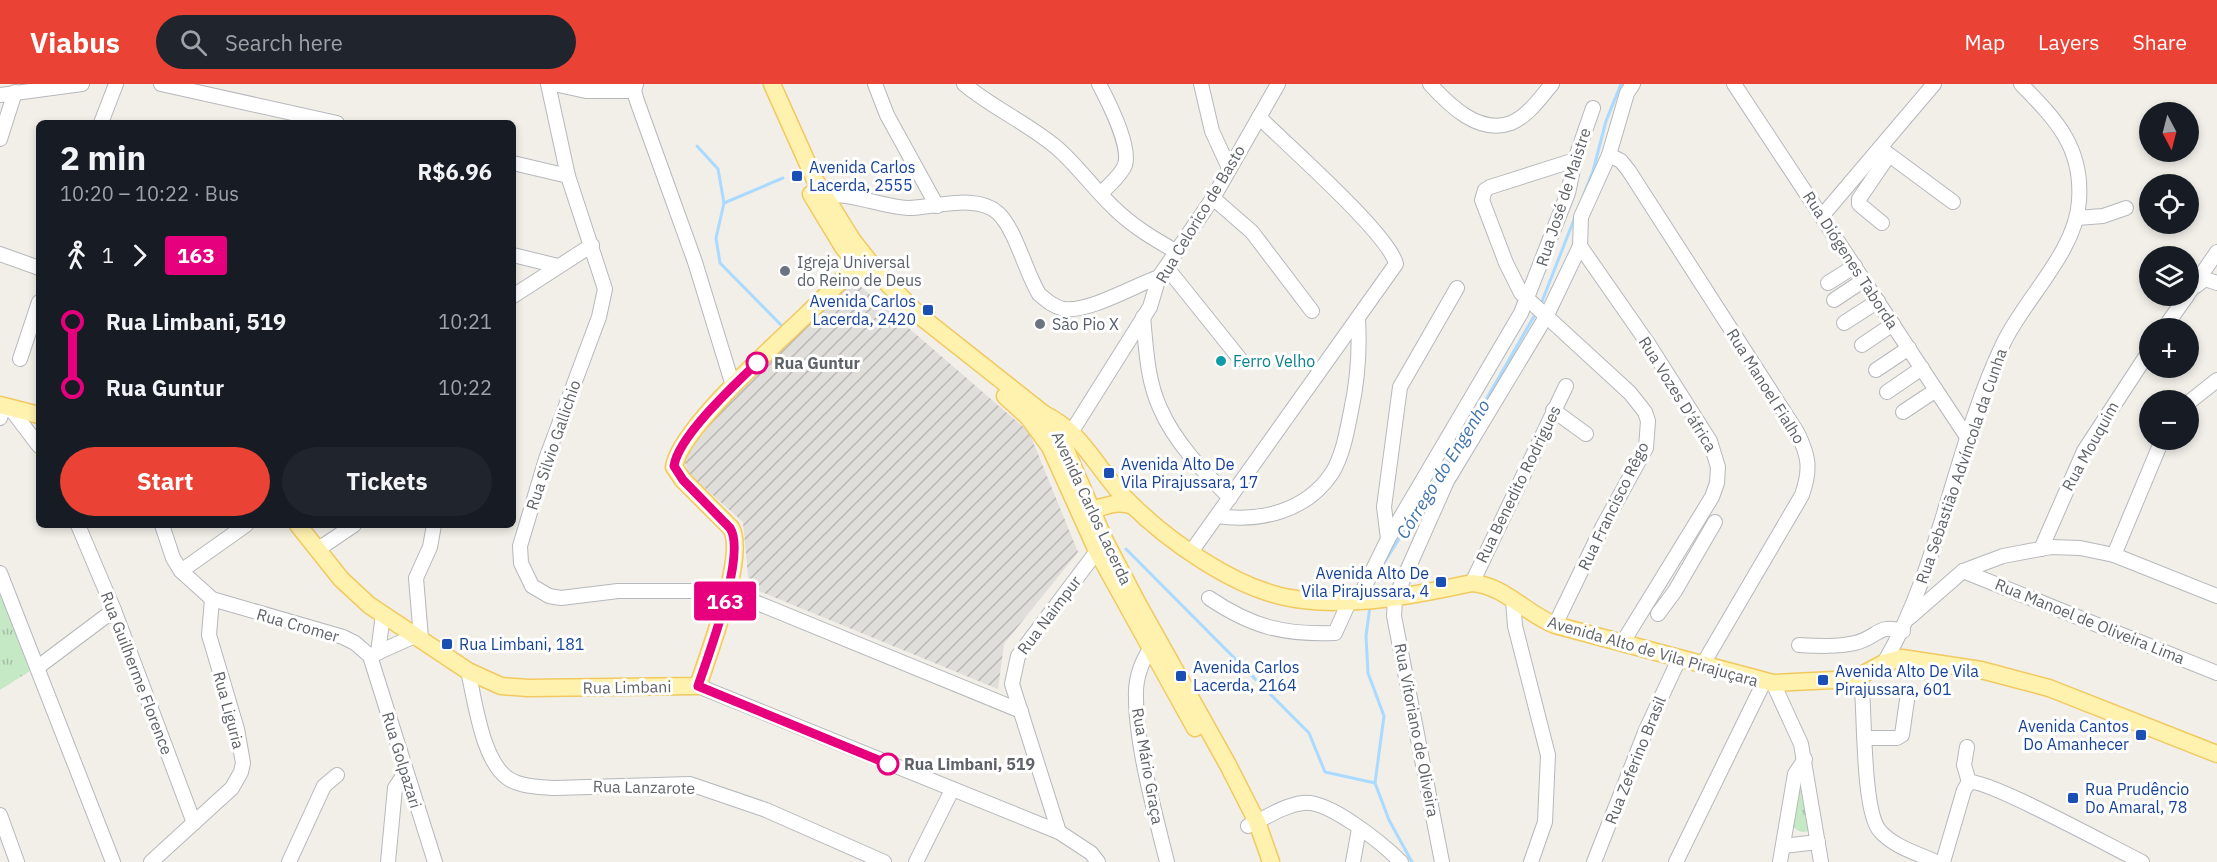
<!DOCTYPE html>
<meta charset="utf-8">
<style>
body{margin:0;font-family:"IBM Plex Sans",sans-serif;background:#20242c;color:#f1f3f6;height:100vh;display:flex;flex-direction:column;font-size:22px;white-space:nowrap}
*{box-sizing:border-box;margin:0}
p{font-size:20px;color:#9ea1a6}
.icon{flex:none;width:33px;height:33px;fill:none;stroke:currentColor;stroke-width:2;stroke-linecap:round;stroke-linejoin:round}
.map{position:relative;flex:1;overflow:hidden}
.side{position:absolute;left:36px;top:36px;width:480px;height:408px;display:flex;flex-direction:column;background:#171b24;border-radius:9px;box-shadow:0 3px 9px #0003}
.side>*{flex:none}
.badge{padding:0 12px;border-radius:4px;font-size:21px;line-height:39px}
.needle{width:39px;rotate:173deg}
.tools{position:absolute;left:2139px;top:18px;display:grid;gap:12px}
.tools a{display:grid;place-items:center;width:60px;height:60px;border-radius:50%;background:#171b24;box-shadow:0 3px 9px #0003;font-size:30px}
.map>.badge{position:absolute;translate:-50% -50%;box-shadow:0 0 0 3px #fff}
.legs{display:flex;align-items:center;gap:9px;height:66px;padding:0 24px;font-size:20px}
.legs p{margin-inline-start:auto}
.summary{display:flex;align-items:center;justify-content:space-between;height:102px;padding:0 24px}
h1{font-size:33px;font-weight:700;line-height:45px}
.primary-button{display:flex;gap:12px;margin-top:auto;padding:12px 24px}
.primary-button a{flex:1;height:69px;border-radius:36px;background:#ea4335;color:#fff;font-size:24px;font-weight:700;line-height:69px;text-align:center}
.primary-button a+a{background:#20242c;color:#f1f3f6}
ul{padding:0 24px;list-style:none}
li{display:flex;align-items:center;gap:21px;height:66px;font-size:22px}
li i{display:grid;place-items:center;width:9px;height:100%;margin:0 8px;background:currentColor}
li i::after{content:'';width:15px;height:15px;margin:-8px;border:4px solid;border-radius:50%;background:#171b24}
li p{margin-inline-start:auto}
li:first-child i{background:linear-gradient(#0000 50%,currentColor 0)}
li:last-child i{background:linear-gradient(currentColor 50%,#0000 0)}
header{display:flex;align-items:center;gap:36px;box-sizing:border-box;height:84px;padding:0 30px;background:#ea4335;color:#fff}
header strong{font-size:28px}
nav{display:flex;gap:33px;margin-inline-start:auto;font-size:21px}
.search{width:420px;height:54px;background:#20242c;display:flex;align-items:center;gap:15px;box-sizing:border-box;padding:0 21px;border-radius:33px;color:#9ea1a6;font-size:22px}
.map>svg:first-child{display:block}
</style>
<header>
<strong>Viabus</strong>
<div class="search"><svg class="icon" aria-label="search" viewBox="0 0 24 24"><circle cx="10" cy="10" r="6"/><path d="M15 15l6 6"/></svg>Search here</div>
<nav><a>Map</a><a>Layers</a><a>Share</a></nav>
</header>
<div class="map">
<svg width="2217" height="778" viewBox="0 0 2217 778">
<defs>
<pattern id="industrial-furrows" width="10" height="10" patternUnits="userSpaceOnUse" patternTransform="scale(1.5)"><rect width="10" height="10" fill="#e0deda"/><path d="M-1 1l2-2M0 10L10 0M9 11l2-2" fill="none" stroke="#b9b8b5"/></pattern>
<pattern id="grass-tufts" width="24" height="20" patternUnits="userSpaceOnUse" patternTransform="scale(1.5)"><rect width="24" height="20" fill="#c5e8c5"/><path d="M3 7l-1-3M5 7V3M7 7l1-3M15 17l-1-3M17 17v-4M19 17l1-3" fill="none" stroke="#a3c0a4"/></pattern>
</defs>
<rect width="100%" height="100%" fill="#f1efe8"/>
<polygon fill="url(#industrial-furrows)" points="852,195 1029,348 1078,468 1004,560 998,605 749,503 743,438 689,390 683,373 699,344"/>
<g fill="url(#grass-tufts)">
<polygon points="0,509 33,585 0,606"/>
<path d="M1800 686 1813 744C1805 750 1799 749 1792 742Z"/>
</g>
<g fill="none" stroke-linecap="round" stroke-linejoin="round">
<g stroke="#aadaff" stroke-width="3">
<polyline points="697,62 718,85 724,119"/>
<polyline points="1541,220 1593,87 1606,37 1621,0"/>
<polyline points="781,241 720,179 716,154 724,119 783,94"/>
<polyline points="1126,465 1309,649 1325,688 1375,699"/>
<polyline points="1382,482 1483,321 1536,229"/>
<polyline points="1370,522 1366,552 1368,589 1384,632 1375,699 1389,736 1412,778"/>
</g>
<defs>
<g id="minor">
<polyline points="161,0 337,39"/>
<polyline points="548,0 568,92 605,205 599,233 546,375 520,462 521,479 532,502 549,512 561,514 618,507 728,507 1021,627"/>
<polyline points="554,0 586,7 634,7"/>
<polyline points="636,0 634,7 637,17 695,178 733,302"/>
<polyline points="875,0 887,31 937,122"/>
<path d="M964 0C993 24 1027 39 1056 63 1077 81 1093 104 1113 123 1132 142 1154 155 1177 168"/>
<path d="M1099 0C1108 17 1131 62 1125 81 1121 92 1108 101 1101 110"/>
<polyline points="1201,0 1212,47 1229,84"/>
<path d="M1430 0C1449 21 1479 51 1511 39 1528 32 1541 13 1552 0"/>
<polyline points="1734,0 1967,353"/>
<polyline points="0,11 82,0"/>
<polyline points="101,39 116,0"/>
<polyline points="0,55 15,8"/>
<polyline points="1880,64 1953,118"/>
<path d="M1609 71 1621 77 1629 87 1797 348C1809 372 1811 385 1802 411L1703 580"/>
<polyline points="513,79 568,92"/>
<path d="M818 113C846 105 879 123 908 124 934 124 977 109 998 129 1016 146 1025 187 1039 210 1047 217 1054 223 1064 225 1090 228 1133 202 1159 193"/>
<polyline points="1213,114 1252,148 1312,227"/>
<polyline points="1822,132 1934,0"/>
<polyline points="2077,134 2103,132 2126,124"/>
<polyline points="1882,139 1859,120 1859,115 1889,71"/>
<polyline points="1580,162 1649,261 1710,357 1718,383 1717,399 1712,413 1623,558"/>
<polyline points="0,170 39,184"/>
<polyline points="513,171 558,182"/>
<polyline points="1167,184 1240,275"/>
<polyline points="1828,199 1855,182"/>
<polyline points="2196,202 2205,195 2217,199"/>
<polyline points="2188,210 2217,168"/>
<polyline points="513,212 592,161"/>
<polyline points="1834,216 1864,196"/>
<path d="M1143 233C1146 263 1147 296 1160 324 1175 359 1203 387 1230 414"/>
<polyline points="1844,239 1878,217"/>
<polyline points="2164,244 2187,212"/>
<polyline points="1862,261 1893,240"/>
<polyline points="20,275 39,218"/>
<polyline points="1876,286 1909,264"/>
<polyline points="1887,308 1922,284"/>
<polyline points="2188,319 2217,296"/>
<polyline points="10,324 39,362"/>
<polyline points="1553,326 1586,350"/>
<polyline points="1903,328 1936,306"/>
<polyline points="0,334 4,322"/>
<polyline points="1063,350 1072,347 1150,223 1159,193 1213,114 1278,0"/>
<path d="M1217 432C1260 438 1306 428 1332 389 1343 371 1347 347 1351 327 1358 295 1360 268 1358 235"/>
<polyline points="78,441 114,526 194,739"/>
<polyline points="162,441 173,474 181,487 212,515 343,553 355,559 370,572 435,778"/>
<polyline points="1388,455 1384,423 1400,303 1457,204"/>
<polyline points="2041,465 2084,367 2150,266"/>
<polyline points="317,466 354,441"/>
<path d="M1191 468 1396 180C1389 150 1286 60 1259 33"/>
<polyline points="2114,471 2162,356"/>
<polyline points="181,487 246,441"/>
<polyline points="1963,487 2217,589"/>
<polyline points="0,489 113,778"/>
<polyline points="1472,499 1566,302"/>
<path d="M1209 514C1252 543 1284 551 1335 549L1350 516"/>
<polyline points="1358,516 1388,455 1521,229 1568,109 1575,76 1593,24"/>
<polyline points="1513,516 1515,542 1548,671 1545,738 1531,778"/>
<polyline points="1658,530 1675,507 1715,438"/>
<polyline points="1909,534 1963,487 2003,472 2051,463 2080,464 2114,471 2217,512"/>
<polyline points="1555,541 1603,442 1646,364 1648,337 1645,328 1630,309 1521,209 1506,179 1482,116 1485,106 1490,103 1575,76"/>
<polyline points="421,554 416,494 430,463 434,441"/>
<path d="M1156 558C1143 572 1135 593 1136 613 1136 661 1155 730 1167 778"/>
<path d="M1799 561C1818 562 1837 563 1855 559 1877 554 1878 539 1903 547"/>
<polyline points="378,569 383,530"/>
<polyline points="370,572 417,551"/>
<path d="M1884 579C1941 481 1954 363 2003 260 2024 215 2076 168 2079 117 2083 63 2056 36 2021 0"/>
<polyline points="38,583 114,526"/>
<path d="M468 587C475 616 482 678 509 695 522 703 540 703 555 704L690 700 766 726 884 778"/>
<path d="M1861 593C1865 624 1862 728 1880 747 1894 763 1917 769 1936 778"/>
<polyline points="1773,599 1801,660 1821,778"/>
<polyline points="698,602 1059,748 1091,769 1098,778"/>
<polyline points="1866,654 1897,654 1902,651 1908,609"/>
<polyline points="1967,663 1964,681 1969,698"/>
<path d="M1969 698C1988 695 2115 765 2142 778"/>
<polyline points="0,731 17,778"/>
<path d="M1248 742C1265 734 1285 721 1303 719 1328 715 1383 760 1401 778"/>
<polyline points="1059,748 1012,600 1018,572 1097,467 1105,462"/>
<polyline points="1783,762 1818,758"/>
<polyline points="151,778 232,704 241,688 243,679 237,645 209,551 212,515"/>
<polyline points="289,778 324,702 337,691"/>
<polyline points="388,778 395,704 405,689"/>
<polyline points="916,778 952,706"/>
<polyline points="1353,778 1359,745"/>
<polyline points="1442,778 1394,532 1395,514 1447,397 1547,231 1580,162 1581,133 1609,71 1627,9 1633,0"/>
<polyline points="1594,778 1646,646 1679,575"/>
<polyline points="1676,778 1764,598"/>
<polyline points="1780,778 1795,690 1805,675"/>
<polyline points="1943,778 1964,706 1969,698"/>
</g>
<g id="major">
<polyline points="772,0 815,96 853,157 883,195 920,232 1044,330 1063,359 1105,457 1138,520 1228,681 1257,738 1271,778"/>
<polyline points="811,110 843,163 863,188"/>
<polyline points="1005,312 1028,333 1050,363 1097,467 1195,644"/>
<polyline points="0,321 39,331"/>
<path d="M1044 330C1082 348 1097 385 1125 414 1166 456 1237 507 1296 515 1353 524 1416 511 1472 499 1505 502 1525 529 1555 541L1773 599 1854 595 1884 579 1902 574 1981 586 2049 604 2217 670"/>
<path d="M1083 425C1102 428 1111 414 1133 422"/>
<path d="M298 441 341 495 369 521 468 587 501 602 528 604 698 602C708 571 747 470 731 444L683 396 674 383C679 346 776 260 806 231 826 212 845 191 866 174"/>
</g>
</defs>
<use href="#minor" stroke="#b5b8bc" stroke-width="16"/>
<use href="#major" stroke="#f2c960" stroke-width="19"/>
<use href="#minor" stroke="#fff" stroke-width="14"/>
<use href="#major" stroke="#fff2af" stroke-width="16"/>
</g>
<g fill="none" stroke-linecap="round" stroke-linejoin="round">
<defs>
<path id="line-1" d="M757 279C735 300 678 353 674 382L683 396 730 444C747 470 708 572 698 602L888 680"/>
</defs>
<use href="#line-1" stroke="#fff" stroke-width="14"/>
<use href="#line-1" stroke="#e6007e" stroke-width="9"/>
</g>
<g fill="#1a4fb4" stroke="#fff" stroke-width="2">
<rect x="791" y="86" width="12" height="12" rx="3"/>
<rect x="922" y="220" width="12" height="12" rx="3"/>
<rect x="1103" y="383" width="12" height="12" rx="3"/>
<rect x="1435" y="492" width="12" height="12" rx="3"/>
<rect x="441" y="554" width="12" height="12" rx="3"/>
<rect x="1175" y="586" width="12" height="12" rx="3"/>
<rect x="1817" y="590" width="12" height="12" rx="3"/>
<rect x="2135" y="645" width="12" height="12" rx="3"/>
<rect x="2067" y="708" width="12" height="12" rx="3"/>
</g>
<g fill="#6b7280" stroke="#fff" stroke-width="2">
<circle cx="785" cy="187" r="6"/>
<circle cx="1040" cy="240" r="6"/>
</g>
<circle fill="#0f9aa8" stroke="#fff" stroke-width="2" cx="1221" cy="277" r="6"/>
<g fill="#fff" stroke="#e6007e" stroke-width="3">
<circle cx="757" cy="279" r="10"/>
<circle cx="888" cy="680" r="10"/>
</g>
<g text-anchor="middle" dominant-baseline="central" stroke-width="6" stroke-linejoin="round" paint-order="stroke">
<g font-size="16" fill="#164399" stroke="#fff" text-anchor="start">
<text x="809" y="83">Avenida Carlos<tspan x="809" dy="18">Lacerda, 2555</tspan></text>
<text x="916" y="217" text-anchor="end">Avenida Carlos<tspan x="916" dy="18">Lacerda, 2420</tspan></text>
<text x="1121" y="380">Avenida Alto De<tspan x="1121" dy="18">Vila Pirajussara, 17</tspan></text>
<text x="1429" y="489" text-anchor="end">Avenida Alto De<tspan x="1429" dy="18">Vila Pirajussara, 4</tspan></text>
<text x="459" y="560">Rua Limbani, 181</text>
<text x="1193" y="583">Avenida Carlos<tspan x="1193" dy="18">Lacerda, 2164</tspan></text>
<text x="1835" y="587">Avenida Alto De Vila<tspan x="1835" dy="18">Pirajussara, 601</tspan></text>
<text x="2129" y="642" text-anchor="end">Avenida Cantos<tspan x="2129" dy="18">Do Amanhecer</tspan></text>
<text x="2085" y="705">Rua Prudêncio<tspan x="2085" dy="18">Do Amaral, 78</tspan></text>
</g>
<g font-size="16" fill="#5f6368" stroke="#fff">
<text transform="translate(1563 113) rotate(-72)">Rua José de Maistre</text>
<text transform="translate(1200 130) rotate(-59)">Rua Celorico de Basto</text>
<text transform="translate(1851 176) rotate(57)">Rua Diógenes Taborda</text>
<text transform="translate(1766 302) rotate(58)">Rua Manoel Fialho</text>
<text transform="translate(1678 310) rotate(58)">Rua Vozes D'áfrica</text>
<text transform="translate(553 361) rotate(-71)">Rua Silvio Gallichio</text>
<text transform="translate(2090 362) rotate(-61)">Rua Mouquim</text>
<text transform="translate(1961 382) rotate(-71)">Rua Sebastião Advíncola da Cunha</text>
<text transform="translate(1518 400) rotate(-64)">Rua Benedito Rodrigues</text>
<text transform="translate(1613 422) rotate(-64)">Rua Francisco Rêgo</text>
<text transform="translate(1092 424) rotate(65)">Avenida Carlos Lacerda</text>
<text transform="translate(1049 531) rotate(-53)">Rua Naimpur</text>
<text transform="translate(2090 537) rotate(22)">Rua Manoel de Oliveira Lima</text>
<text transform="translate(298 541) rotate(16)">Rua Cromer</text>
<text transform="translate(1653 567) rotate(16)">Avenida Alto de Vila Pirajuçara</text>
<text transform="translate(137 589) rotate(69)">Rua Guilherme Florence</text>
<text transform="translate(627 603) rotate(-1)">Rua Limbani</text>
<text transform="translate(229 626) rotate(75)">Rua Liguria</text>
<text transform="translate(1417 646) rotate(79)">Rua Vitoriano de Oliveira</text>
<text transform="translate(402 676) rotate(73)">Rua Golpazari</text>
<text transform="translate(1635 676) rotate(-68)">Rua Zeferino Brasil</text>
<text transform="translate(1148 682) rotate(80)">Rua Mário Graça</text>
<text transform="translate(644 703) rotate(1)">Rua Lanzarote</text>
</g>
<g font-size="16" fill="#5b616d" stroke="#fff" text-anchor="start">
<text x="797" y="178">Igreja Universal<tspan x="797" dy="18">do Reino de Deus</tspan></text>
<text x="1052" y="240">São Pio X</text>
</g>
<g font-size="16" fill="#0d838f" stroke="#fff" text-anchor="start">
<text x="1233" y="277">Ferro Velho</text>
</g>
<g font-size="16" font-weight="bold" fill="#5f6368" stroke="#fff" text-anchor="start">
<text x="774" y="279">Rua Guntur</text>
<text x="904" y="680">Rua Limbani, 519</text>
</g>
<g font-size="18" font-style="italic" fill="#4174aa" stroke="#fff">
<text transform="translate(1443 385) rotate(-58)">Córrego do Engenho</text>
</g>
</g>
</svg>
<div class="tools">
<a><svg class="needle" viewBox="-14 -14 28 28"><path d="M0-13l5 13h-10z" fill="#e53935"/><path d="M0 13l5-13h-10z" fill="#9ea1a6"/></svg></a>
<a><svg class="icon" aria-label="locate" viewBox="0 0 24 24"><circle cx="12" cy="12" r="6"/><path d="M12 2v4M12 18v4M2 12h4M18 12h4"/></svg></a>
<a><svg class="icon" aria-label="layers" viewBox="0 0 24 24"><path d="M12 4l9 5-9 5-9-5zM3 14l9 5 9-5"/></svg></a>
<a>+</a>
<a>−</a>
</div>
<b class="badge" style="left:725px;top:517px;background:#e6007e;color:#fff">163</b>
<section class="side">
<div class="summary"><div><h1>2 min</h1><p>10:20 – 10:22 · Bus</p></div><b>R$6.96</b></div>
<div class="legs"><svg class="icon" aria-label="walk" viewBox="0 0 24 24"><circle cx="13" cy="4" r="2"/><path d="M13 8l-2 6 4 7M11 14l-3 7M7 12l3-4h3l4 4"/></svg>1<svg class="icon" aria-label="forward" viewBox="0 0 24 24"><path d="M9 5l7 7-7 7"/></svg><b class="badge" style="background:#e6007e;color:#fff">163</b></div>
<ul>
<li><i style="color:#e6007e"></i><b>Rua Limbani, 519</b><p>10:21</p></li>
<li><i style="color:#e6007e"></i><b>Rua Guntur</b><p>10:22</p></li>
</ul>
<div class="primary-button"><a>Start</a><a>Tickets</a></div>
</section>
</div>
